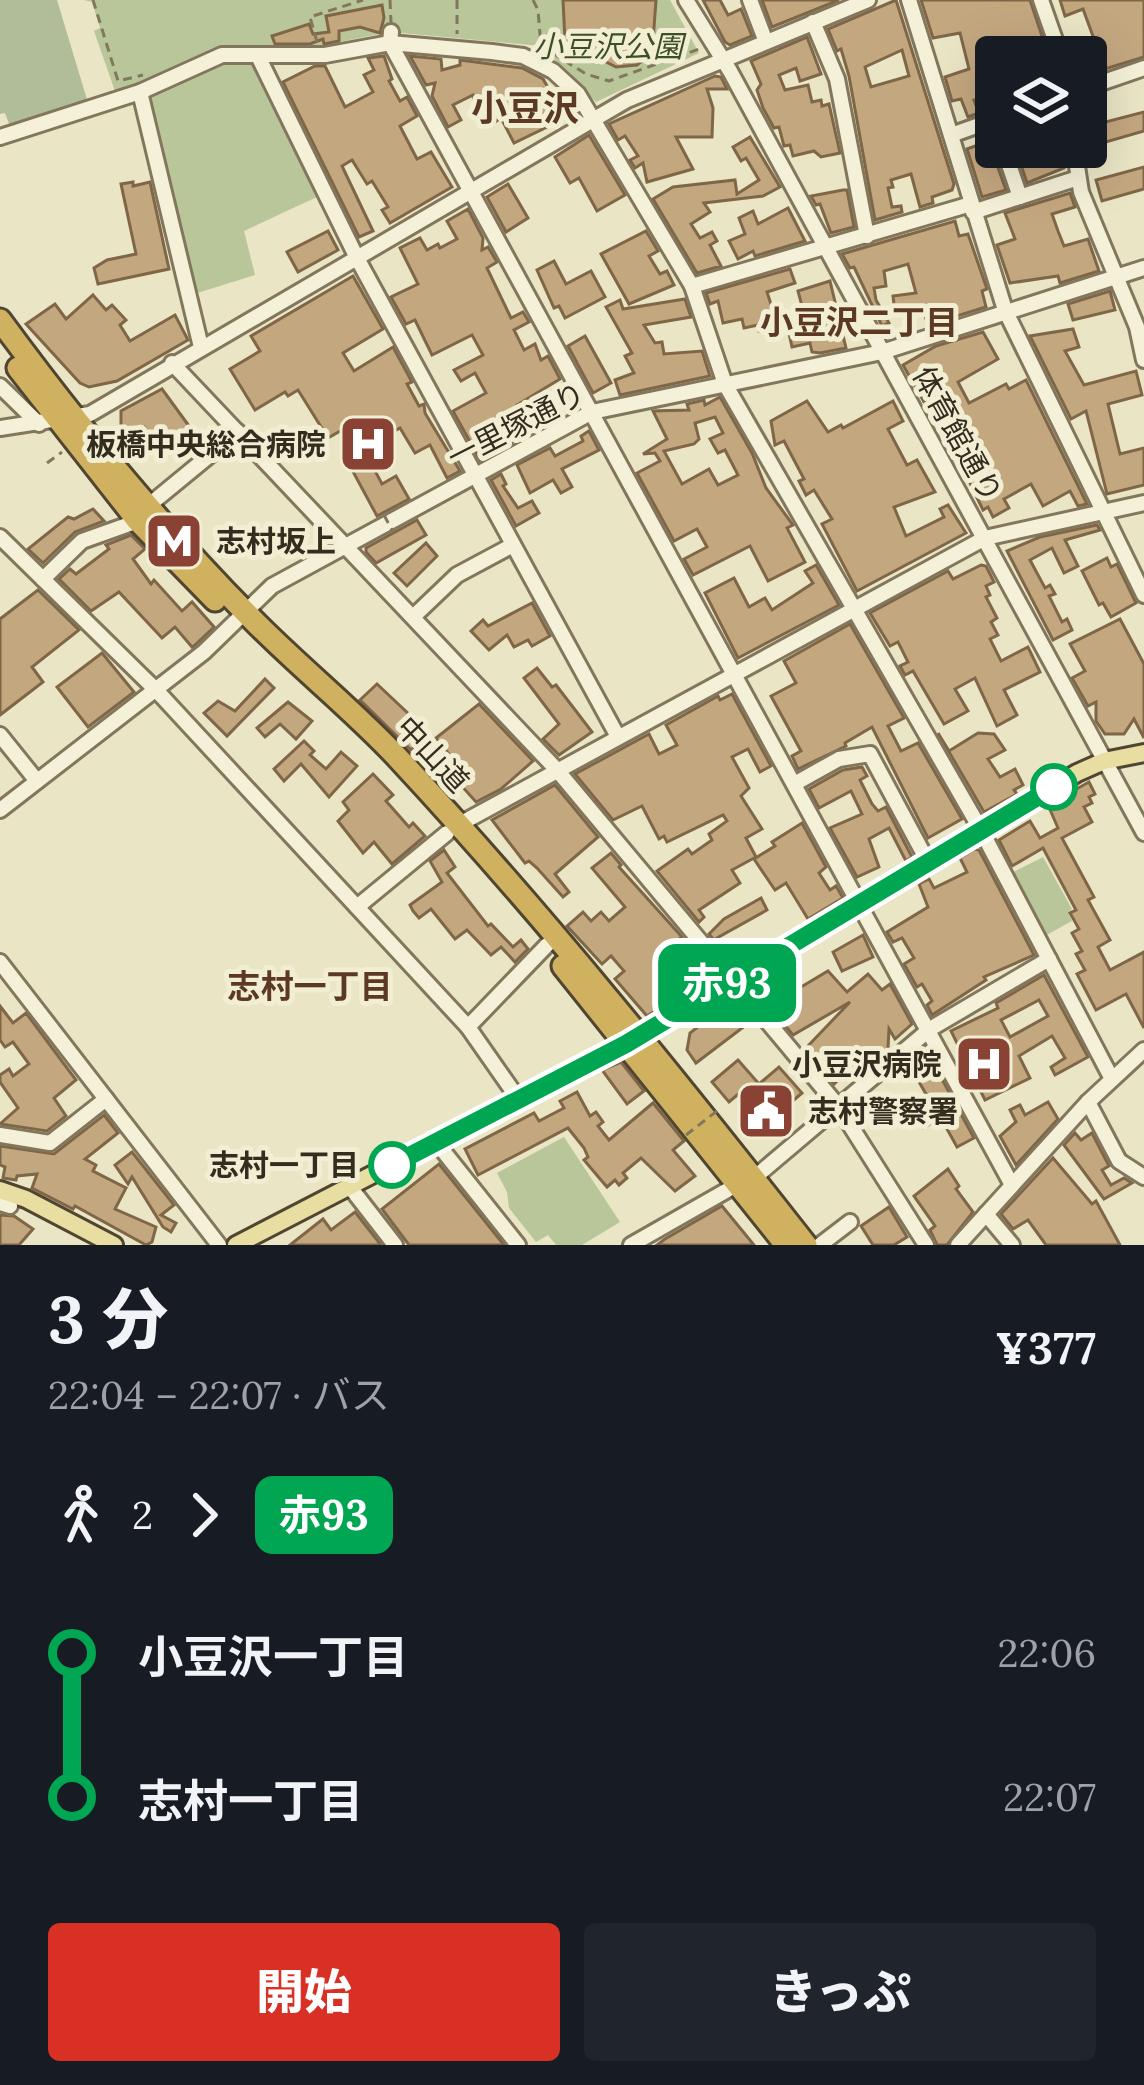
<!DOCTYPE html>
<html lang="ja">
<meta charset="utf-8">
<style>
body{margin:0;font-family:Lora,"Noto Sans JP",serif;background:#20242c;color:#f1f3f6;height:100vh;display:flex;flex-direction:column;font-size:45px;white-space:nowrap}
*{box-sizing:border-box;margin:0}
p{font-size:39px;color:#9ea1a6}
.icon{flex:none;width:66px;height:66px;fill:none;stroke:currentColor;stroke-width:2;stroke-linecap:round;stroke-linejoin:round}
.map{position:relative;height:1245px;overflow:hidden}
.side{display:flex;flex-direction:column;background:#171b24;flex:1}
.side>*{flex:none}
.badge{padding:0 24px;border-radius:18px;font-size:42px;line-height:78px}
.buttons{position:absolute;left:975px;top:36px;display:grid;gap:24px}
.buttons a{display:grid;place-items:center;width:132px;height:132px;border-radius:12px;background:#171b24;box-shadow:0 12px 48px #0002;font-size:60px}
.map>.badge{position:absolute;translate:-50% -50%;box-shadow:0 0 0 6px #fff}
.legs{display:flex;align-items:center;gap:18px;height:132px;padding:0 48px;font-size:39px}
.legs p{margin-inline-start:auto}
.summary{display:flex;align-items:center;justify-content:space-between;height:204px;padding:0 48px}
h1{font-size:66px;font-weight:800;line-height:90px}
.primary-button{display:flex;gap:24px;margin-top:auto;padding:24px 48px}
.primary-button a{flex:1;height:138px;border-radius:12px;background:#d93025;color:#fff;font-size:48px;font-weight:800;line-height:138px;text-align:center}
.primary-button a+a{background:#20242c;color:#f1f3f6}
ul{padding:0 48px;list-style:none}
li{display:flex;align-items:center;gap:42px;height:144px;font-size:45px}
li i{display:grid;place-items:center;width:18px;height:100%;margin:0 15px;background:currentColor}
li i::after{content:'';width:30px;height:30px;margin:-15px;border:9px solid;border-radius:50%;background:#171b24}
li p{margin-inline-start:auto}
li:first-child i{background:linear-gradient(#0000 50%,currentColor 0)}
li:last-child i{background:linear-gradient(currentColor 50%,#0000 0)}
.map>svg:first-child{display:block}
</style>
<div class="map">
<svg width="1144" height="1245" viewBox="0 0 1144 1245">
<rect width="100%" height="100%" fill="#e9e5c5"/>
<g fill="#b9c69a">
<polygon points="84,0 670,0 699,53 596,102 541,46 391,32 318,46 218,48 116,94 94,31 100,28 92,2"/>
<polygon points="223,61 252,61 319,196 244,231 255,275 194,294 147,104 151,94"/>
<polygon points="1043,857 1072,909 1068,912 1072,921 1039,939 1006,876"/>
<polygon points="564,1137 620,1222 582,1245 556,1245 548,1235 536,1242 509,1208 507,1192 497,1173"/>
</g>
<polygon fill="#b1bc99" points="0,0 57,0 88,103 11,129 5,113 0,114"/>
<g fill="#c3a77f" stroke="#7f6646" stroke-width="3" fill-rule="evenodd">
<polygon points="563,0 656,0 653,42 646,58 637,65 616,67 565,41"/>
<polygon points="703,0 720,0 728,15 741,9 752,36 730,45 725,42"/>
<polygon points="762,0 839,0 772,27"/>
<path d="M896 0 954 184 952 190 932 197 933 203 920 207 911 174 891 180 893 187 888 188 892 207 901 206 902 212 875 220 849 76 841 49 837 51 828 29ZM902 50 909 76 871 87 865 67Z"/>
<polygon points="921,0 1030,0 1049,57 996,57 996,95 974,100 979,113 968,117 961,99 952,101 945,77 969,69 960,33 933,38"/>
<polygon points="1060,0 1144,0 1144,57 1105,69 1083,9 1065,16"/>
<polygon points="382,5 384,18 380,33 360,27 339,31 339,41 324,44 323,39 310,44 275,44 272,36 309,24 313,34 329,32 326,16"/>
<polygon points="807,37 821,74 800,81 796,68 779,75 785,90 808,85 812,102 821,100 822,106 829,104 840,153 821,157 814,151 793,156 790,145 784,146 779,127 774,128 763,108 757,90 761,84 751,61"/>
<polygon points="384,56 392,79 389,81 400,101 407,97 417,116 400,126 403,132 417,159 431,152 452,187 390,223 382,210 388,207 372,181 367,184 352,160 342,166 373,231 359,237 283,82 315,66 325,66 345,107 373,92 364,75 374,70 368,58"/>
<polygon points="410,56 441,59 442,70 460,65 460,60 522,68 543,79 553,96 559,92 576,113 514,143 501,118 489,126 480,102 474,103 473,95 453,105 461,120 448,127 432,96 435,83 426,85"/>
<polygon points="715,76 721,77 727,89 707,89 713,108 712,137 676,137 693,169 647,182 643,163 635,168 630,160 638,156 625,136 618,140 609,124"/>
<polygon points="1144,112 1144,131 1099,144 1096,134 1088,136 1086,127"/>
<polygon points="993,132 992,151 1006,190 982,197 967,149 981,144 978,137"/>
<polygon points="589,135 625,195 597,211 579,178 570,183 555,157"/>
<polygon points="750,137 780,187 763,196 704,203 710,212 691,224 700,238 712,232 717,241 710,245 721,266 697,273 653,199 673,187 735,180 737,194 759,180 746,158 741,161 733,147"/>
<polygon points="1015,147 1045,147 1050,159 1063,156 1064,168 1027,183"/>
<polygon points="1144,167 1144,189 1102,201 1096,180"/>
<polygon points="133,182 133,186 150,182 169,269 98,284 94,268 107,260 136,254 121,184"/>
<polygon points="508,184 528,218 506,232 487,197"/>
<polygon points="843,190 847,190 854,227 831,233 820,204 816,205 811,196"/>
<polygon points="1070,193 1075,207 1052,214 1058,231 1064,246 1088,239 1099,271 1060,283 1058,276 1010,283 997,245 1015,239 1005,213"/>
<polygon points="788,208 805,241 755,256 753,251 738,259 729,241 745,234 739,218 753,211 758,224"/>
<polygon points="468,209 483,238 482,250 488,247 497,262 487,268 511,318 523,312 529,322 514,330 524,350 535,344 541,360 548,356 560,379 517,405 531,432 480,460 453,411 486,393 475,373 461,381 454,370 483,355 472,335 432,355 415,320 406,324 391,297 418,284 400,248 420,238 427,250 438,244 440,248 457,239 447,221"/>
<polygon points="955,221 959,236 968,234 987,289 982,291 986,307 928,325 923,310 895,313 893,296 916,293 908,264 884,271 886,286 874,288 876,300 889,323 882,326 854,267 850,268 842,254"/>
<polygon points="328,231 338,250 298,272 287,252"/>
<polygon points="646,231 658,251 649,256 660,274 667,271 674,285 629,304 601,254"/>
<polygon points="554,261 566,284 591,271 605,297 565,318 559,306 554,308 537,270"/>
<polygon points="790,269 795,283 767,292 778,326 759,331 758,325 744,328 742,319 723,323 718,301 710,304 706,293"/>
<polygon points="353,276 383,329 343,353 354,371 393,347 412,382 407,384 419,406 424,404 425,413 460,471 447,478 430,445 415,453 400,428 383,437 386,443 366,454 382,484 396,476 409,499 377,516 343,453 350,450 349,426 328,438 298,390 288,396 285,392 255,410 230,369 260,351 251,336"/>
<polygon points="830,281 846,348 820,353 812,352 810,343 792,347 788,329 807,325 798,291"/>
<polygon points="1110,291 1115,310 1073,320 1068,304"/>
<polygon points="93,295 106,310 112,305 126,320 120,325 130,341 175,315 188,340 117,381 89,387 80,383 26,324 55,304 66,319"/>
<polygon points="685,299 691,317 644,325 655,343 662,342 664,354 702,351 710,376 620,395 615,380 634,373 625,356 632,353 606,307 620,300 623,309"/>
<polygon points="1073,329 1079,347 1065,351 1084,385 1136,371 1142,395 1108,404 1120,454 1144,448 1144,485 1107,494 1086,411 1071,419 1030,336"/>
<polygon points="983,332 998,359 958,382 969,403 1006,384 1009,389 1026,380 1087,504 1078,506 1070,491 1043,506 1031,484 1004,499 1009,508 993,517 988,507 983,510 929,399 924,402 903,365 936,346"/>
<polygon points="585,336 611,383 593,393 568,346"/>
<polygon points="162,389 189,426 165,452 144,427 127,441 121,433 121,411"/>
<path d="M720 397 752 453 766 488 793 525 787 528 805 562 768 581 750 546 693 575 684 559 707 547 697 529 674 541 637 473 660 461 655 453 643 454 667 439 653 411 689 410 687 404 704 400 705 405ZM715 417 723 433 710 439 718 453 725 450 738 475 718 485 709 469 682 484 664 451 694 444 699 439 695 423Z"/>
<polygon points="807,401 828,432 841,425 843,428 893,401 903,421 888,429 907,465 917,460 935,492 894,507 906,536 944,517 940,509 948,505 966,533 857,591 822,524 832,519 814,490 806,495 799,481 804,479 784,441 775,445 771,421"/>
<polygon points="589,431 599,450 562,469 572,487 561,493 553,480 530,493 517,465 550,448 555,456 583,441 581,436"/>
<polygon points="501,474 506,484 503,486 518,508 532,501 539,513 516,526 491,480"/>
<polygon points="93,509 104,521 75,532 43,563 28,549 68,517 74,519"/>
<polygon points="417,520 426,535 376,563 366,552 366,548"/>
<polygon points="1097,525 1100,530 1065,540 1078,566 1064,573 1052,548 1030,560 1045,588 1050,585 1055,594 1049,596 1062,622 1067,619 1072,630 1053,640 1007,551 1040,537"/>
<polygon points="131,535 145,549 133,559 151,584 154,580 182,611 192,602 214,627 195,645 192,647 175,627 162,638 119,592 91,611 59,579 70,569 76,574 109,549 106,545"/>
<polygon points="426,543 437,556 407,586 394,573"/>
<polygon points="1107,558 1111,567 1117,564 1136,603 1111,617 1103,603 1099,605 1082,571"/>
<polygon points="816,565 839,605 738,658 705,593 734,578 749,607 765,598 772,610 813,583 805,571"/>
<polygon points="981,565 986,566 994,582 986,586 990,595 986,597 997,618 991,622 998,635 990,639 1001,661 1028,647 1040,672 1004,690 1017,715 997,726 975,678 955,689 968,711 944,724 913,671 905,675 900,666 908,662 898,642 890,646 870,613 948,571 953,579"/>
<polygon points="38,590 79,630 32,667 43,682 0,715 0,619"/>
<polygon points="532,603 550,636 532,646 528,640 514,647 507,635 489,650 471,631 483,620 488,626"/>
<polygon points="1120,619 1144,664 1144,738 1134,719 1124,734 1105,734 1096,721 1096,702 1088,706 1072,678 1085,671 1070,644"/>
<polygon points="850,624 904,718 888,726 901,751 918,743 962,819 928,838 872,727 845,743 846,746 798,769 792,756 801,751 771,696 796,683 784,661"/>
<polygon points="102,653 134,692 88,727 57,687"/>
<polygon points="537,668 552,687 556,685 592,732 559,755 543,739 559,724 524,678"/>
<polygon points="265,679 274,688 227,736 204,713 218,701 235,711"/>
<polygon points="377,684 413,718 426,737 411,750 360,700"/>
<polygon points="732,694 771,766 760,772 748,749 732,757 749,788 741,796 762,829 746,838 756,857 732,870 740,883 699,910 704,917 699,922 657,871 688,849 692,854 712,840 709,834 727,821 723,815 667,842 664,836 659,839 642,806 613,820 575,774 649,734 659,754 677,745 666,725 718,696 720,700"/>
<polygon points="288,702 312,721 296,739 280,724 265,737 257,728"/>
<polygon points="479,704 533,761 501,789 476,802 452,775 442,780 433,769 449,754 436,738"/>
<polygon points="938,733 949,751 978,733 994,734 1005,750 988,759 1000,777 1015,769 1023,785 1014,790 1017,794 984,812"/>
<polygon points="304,741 314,751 310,755 326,769 341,752 357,766 329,797 301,764 284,781 274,769"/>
<polygon points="862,767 867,776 860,780 872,804 878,811 886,807 912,857 906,861 889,828 869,839 879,867 857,877 830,828 862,814 851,791 819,808 809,789 843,770"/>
<polygon points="373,774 393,795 386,801 409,827 413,823 425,836 392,864 374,842 363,853 338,821 349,810 343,802"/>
<polygon points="1089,782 1095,794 1089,797 1092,803 1084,807 1092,822 1062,838 1094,897 1088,900 1110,940 1098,947 1110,970 1144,952 1144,1028 1126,994 1096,1010 1077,974 1085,970 1076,954 1082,951 1072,933 1079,929 1070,913 1076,910 1043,848 1012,866 999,840 1030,821 1040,838 1058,828 1048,805"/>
<polygon points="555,785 598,837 555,874 569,892 563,897 537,868 529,861 525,863 492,820"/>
<polygon points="802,823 826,867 819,873 830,890 836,886 843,898 808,919 786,883 775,890 754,859 775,846 772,842"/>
<polygon points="974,849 979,850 1034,955 984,977 986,980 932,1015 927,1005 932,1001 922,984 917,987 904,964 914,958 902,938 893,942 887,932 928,907 919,884 929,879 934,888 967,872 960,858"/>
<polygon points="444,850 455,867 447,873 488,926 491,924 513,947 521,940 528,949 515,962 501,947 491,955 467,930 455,939 431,909 419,918 413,911 410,905 442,882 430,861"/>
<polygon points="611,853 621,865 619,867 682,937 679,939 714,976 702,983 689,967 685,987 679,992 681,995 647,1016 615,979 624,971 611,956 602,964 567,926 583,912 591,921 601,912 609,921 625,907 592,868"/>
<polygon points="761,898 767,910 717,938 735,960 732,962 709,934 724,919"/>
<polygon points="863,935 873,957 842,971 833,952"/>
<polygon points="828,971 847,992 868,974 882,990 890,984 912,1024 895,1039 889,1029 888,1048 863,1071 856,1063 834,1084 805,1049 850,1002 793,1035 756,990 774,980 779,990 787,986 791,993"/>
<path d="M1044 975 1088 1057 1055 1075 1051 1067 1065 1058 1052 1036 1019 1056 1030 1078 985 1100 951 1031 998 1008 996 1003ZM1039 1000 1048 1016 1010 1037 1001 1020Z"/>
<polygon points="732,1000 750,1022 696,1063 687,1050 690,1033"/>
<polygon points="0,1006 13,1023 26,1013 76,1080 54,1098 66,1116 47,1131 0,1124 18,1108 0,1082 0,1075 9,1069 13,1076 29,1064 13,1042 5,1047 0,1040"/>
<polygon points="925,1048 974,1138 957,1147 941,1118 923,1128 910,1103 926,1094 908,1063"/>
<polygon points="738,1060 759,1084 779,1067 802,1093 766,1124 742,1091 729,1102 712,1082"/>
<polygon points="621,1062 644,1091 627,1104 602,1070"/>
<polygon points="577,1092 590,1116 596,1112 603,1122 598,1126 609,1140 653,1103 684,1141 673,1150 695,1176 675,1191 641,1158 623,1173 627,1178 619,1185 615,1180 607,1187 584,1160 588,1157 584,1148 568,1128 478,1175 465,1149 534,1113 539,1121 564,1108 560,1101"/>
<polygon points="1048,1102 1058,1119 1016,1165 1000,1136 1016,1122 1010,1110 1020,1105 1025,1115"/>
<polygon points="104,1115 118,1133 85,1159 96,1165 93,1171 126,1188 115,1209 156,1227 152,1242 146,1245 75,1206 73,1209 32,1188 37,1174 17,1176 16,1180 3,1178 5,1167 0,1165 0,1146 54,1154"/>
<polygon points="1075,1133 1081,1140 1092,1133 1109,1166 1102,1170 1111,1185 1124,1178 1132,1183 1104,1199 1064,1145"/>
<polygon points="132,1152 174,1205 161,1215 176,1223 171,1232 163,1227 132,1177 128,1184 115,1165"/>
<polygon points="1053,1158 1092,1204 1096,1201 1120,1245 1046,1245 1028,1220 1013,1229 1001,1214"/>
<polygon points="439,1164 504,1245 409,1245 382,1209"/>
<polygon points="948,1169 959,1186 956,1189 973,1212 947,1245 937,1245 930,1230 935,1226 914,1196"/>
<polygon points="722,1206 754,1245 657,1245 665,1239"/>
<polygon points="889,1207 907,1237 894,1245 873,1245 861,1226"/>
<polygon points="355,1212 381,1245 290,1245 323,1219 331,1230"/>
<polygon points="0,1215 14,1216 33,1229 19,1245 0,1245"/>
</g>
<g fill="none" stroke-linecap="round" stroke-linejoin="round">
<defs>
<g id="minor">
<polyline points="686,0 730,71 1144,833"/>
<polyline points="750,0 766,42"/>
<polyline points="909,0 1005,310 1144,595"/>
<polyline points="1041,0 1061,57"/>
<polyline points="813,22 837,79 867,236"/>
<polyline points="391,32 390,43 1012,1185"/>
<polyline points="258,56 357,258 617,735"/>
<polyline points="1086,88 1144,68"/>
<polyline points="140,92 201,347"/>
<polyline points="951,135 996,119"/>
<polyline points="0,137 140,92 222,55 325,55 390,43 492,52 523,56 553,71 578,94 692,286 725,384 981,830 1112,1079"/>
<polyline points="1003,147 1020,197"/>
<polyline points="1074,147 1081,192 1137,327 1144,360"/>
<polyline points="973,212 1078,178"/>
<polyline points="692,286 971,204"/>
<polyline points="172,363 557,770 838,1106 926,1245"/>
<polyline points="0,386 39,424"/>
<polyline points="0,428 90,414 627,100 868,0"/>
<polyline points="148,506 238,432"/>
<polyline points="0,537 157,691 468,1027 519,1100"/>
<polyline points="43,579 82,541 138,521"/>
<polyline points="413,617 457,575 513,545"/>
<polyline points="0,735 37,781"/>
<polyline points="796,783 839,759 870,754 928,862"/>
<polyline points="0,810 204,652 272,586 592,412 882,352 1144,268"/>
<polyline points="458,825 985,538 1144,503"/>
<polyline points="357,907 447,833"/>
<polyline points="0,962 219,1245"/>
<polyline points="468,1027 547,945"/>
<polyline points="1088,1102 1119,1161 1144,1177"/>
<polyline points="0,1135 50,1143 106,1099"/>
<polyline points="436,1142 518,1245"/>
<polyline points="754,1178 930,1029 1049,959"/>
<polyline points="350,1187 395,1245"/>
<polyline points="0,1203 10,1206"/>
<polyline points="986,1214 1012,1245"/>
<polyline points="631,1245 738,1184"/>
<polyline points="820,1245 850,1222"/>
<polyline points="958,1245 1088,1102 1144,1050"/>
</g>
<g id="major">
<polyline points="0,1190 26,1199 114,1245"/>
<polyline points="236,1245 625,1044 1077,773 1104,761 1144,753"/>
</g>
<g id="highway">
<path d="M0 320C77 425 160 526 252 619 299 667 351 708 397 757 542 913 675 1078 806 1245"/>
<polyline points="18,368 138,521 215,600"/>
<polyline points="563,966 786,1245"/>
</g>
</defs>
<use href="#minor" stroke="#82775d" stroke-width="20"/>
<use href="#major" stroke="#504531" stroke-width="22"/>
<use href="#highway" stroke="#504531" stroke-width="27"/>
<g stroke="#82775d" stroke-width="3" stroke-dasharray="9 6" stroke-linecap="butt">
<polyline points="93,0 118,81 143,75"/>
<polyline points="390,0 391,22"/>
<polyline points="457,0 457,34"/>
<polyline points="533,0 538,10 541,46 586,74 609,81 699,49"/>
<polyline points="317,42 310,17 363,0"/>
<polyline points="47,463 62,452"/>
</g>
<use href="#minor" stroke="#f5f1d8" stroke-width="14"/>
<use href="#major" stroke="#e8dea1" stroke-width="16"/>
<use href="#highway" stroke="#cfb15f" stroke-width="21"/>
<g stroke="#82775d" stroke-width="3" stroke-dasharray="9 6" stroke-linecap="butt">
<polyline points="384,515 393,532"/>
<polyline points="686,1135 717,1111"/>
</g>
</g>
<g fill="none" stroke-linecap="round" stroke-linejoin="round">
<defs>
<polyline id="line-1" points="392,1165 626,1044 1054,787"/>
</defs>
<use href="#line-1" stroke="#fff" stroke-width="27"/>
<use href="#line-1" stroke="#00a651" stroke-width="18"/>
</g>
<defs>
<symbol id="hospital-square" viewBox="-11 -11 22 22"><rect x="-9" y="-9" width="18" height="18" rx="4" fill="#8a4234" stroke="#f1eed4"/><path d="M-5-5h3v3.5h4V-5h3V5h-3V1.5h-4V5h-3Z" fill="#fff"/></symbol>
<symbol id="metro-square" viewBox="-11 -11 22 22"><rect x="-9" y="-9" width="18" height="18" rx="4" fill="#8a4234" stroke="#f1eed4"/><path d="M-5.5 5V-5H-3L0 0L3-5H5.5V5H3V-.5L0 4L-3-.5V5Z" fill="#fff"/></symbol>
<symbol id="civic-square" viewBox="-11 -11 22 22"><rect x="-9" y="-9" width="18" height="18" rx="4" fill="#8a4234" stroke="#f1eed4"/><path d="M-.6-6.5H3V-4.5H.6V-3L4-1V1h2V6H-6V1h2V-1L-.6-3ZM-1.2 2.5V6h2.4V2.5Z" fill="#fff"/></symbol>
</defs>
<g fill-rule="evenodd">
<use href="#hospital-square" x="335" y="411" width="66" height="66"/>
<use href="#metro-square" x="141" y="508" width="66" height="66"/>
<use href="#hospital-square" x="951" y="1031" width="66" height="66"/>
<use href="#civic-square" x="733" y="1078" width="66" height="66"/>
</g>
<g fill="#fff" stroke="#00a651" stroke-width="6">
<circle cx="1054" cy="787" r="21"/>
<circle cx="392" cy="1165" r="21"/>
</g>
<g text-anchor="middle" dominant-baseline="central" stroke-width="10" stroke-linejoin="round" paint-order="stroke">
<g font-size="30" font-style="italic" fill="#3e4e28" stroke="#f1eed4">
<text x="608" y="46">小豆沢公園</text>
</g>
<g font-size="30" fill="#342d1f" stroke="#f1eed4">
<text transform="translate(516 425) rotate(-27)">一里塚通り</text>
<text transform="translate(958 434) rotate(61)">体育館通り</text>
<text transform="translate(433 754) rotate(47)">中山道</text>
</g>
<g font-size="30" font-weight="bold" fill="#342d1f" stroke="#f1eed4" text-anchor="end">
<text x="326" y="444">板橋中央総合病院</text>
<text x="216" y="541" text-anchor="start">志村坂上</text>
<text x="942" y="1064">小豆沢病院</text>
<text x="808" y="1111" text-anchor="start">志村警察署</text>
</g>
<g font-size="30" font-weight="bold" fill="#342d1f" stroke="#f1eed4" text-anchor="end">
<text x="359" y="1165">志村一丁目</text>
</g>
<g font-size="33" font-weight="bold" fill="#5c3924" stroke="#f1eed4">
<text x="859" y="322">小豆沢二丁目</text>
<text x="310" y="986">志村一丁目</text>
</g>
<g font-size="36" font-weight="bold" fill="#5c3924" stroke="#f1eed4">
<text x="525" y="108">小豆沢</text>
</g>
</g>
</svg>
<div class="buttons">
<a><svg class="icon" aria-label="layers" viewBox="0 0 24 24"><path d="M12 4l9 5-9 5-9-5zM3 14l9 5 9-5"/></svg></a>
</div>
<b class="badge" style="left:727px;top:983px;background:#00a651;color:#fff">赤93</b>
</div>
<section class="side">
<div class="summary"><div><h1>3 分</h1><p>22:04 – 22:07 · バス</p></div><b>¥377</b></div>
<div class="legs"><svg class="icon" aria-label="walk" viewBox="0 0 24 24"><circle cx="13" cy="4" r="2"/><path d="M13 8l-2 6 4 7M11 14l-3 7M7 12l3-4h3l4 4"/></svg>2<svg class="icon" aria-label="forward" viewBox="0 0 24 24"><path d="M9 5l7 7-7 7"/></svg><b class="badge" style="background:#00a651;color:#fff">赤93</b></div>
<ul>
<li><i style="color:#00a651"></i><b>小豆沢一丁目</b><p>22:06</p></li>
<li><i style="color:#00a651"></i><b>志村一丁目</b><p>22:07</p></li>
</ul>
<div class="primary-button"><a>開始</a><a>きっぷ</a></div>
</section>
